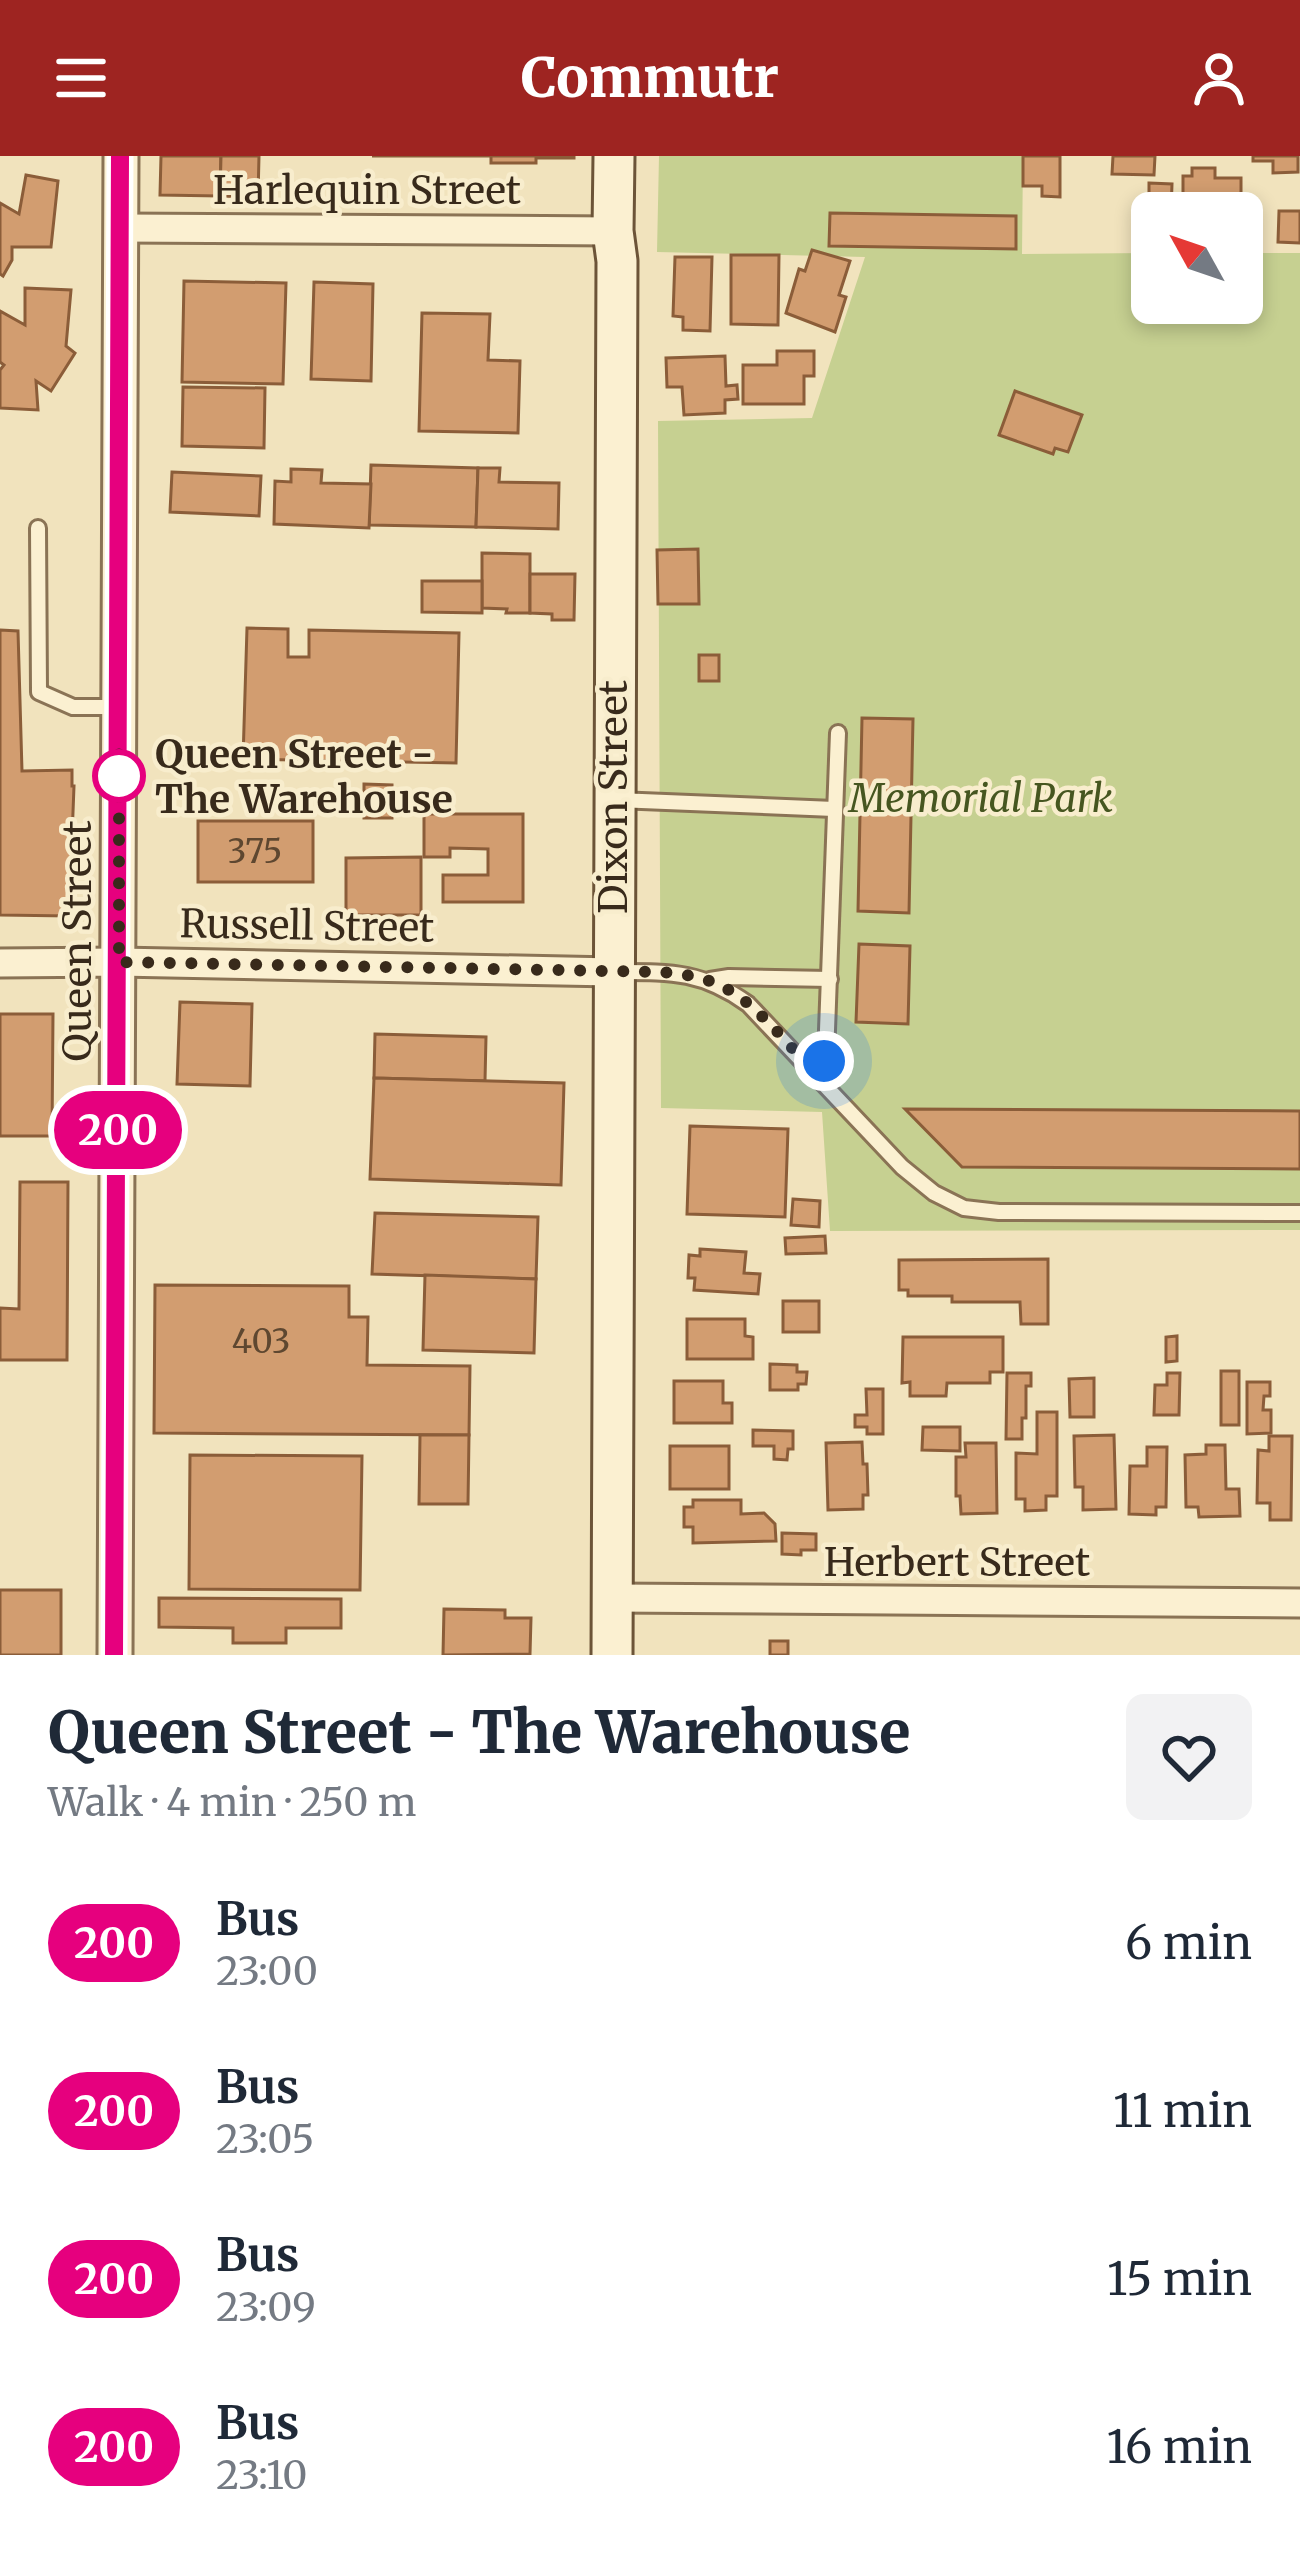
<!DOCTYPE html>
<meta charset="utf-8">
<style>
body{margin:0;font-family:Merriweather,serif;background:#f2f2f3;color:#1f2937;height:100vh;display:flex;flex-direction:column;font-size:45px;white-space:nowrap}
*{box-sizing:border-box;margin:0}
p{font-size:39px;color:#747a83}
.icon{flex:none;width:66px;height:66px;fill:none;stroke:currentColor;stroke-width:2;stroke-linecap:round;stroke-linejoin:round}
.map{position:relative;height:1499px;overflow:hidden}
.details{display:flex;flex-direction:column;background:#fff;flex:1}
.details>*{flex:none}
.badge{padding:0 24px;border-radius:39px;font-size:42px;line-height:78px}
.needle{width:78px;rotate:310deg}
.fabs{position:absolute;left:1131px;top:36px;display:grid;gap:24px}
.fabs a{display:grid;place-items:center;width:132px;height:132px;border-radius:18px;background:#fff;box-shadow:0 6px 18px #0003;font-size:60px}
.you{position:absolute;width:60px;height:60px;margin:-30px;border:9px solid #fff;border-radius:50%;background:#1a73e8;box-shadow:0 0 0 18px #1a73e833}
.map>.badge{position:absolute;translate:-50% -50%;box-shadow:0 0 0 6px #fff}
.round{display:grid;place-items:center;flex:none;width:126px;height:126px;border-radius:18px;background:#f2f2f3}
.overview{display:flex;align-items:center;justify-content:space-between;height:204px;padding:0 48px}
h1{font-size:57px;font-weight:800;line-height:90px}
ul{padding:0;list-style:none}
li{display:flex;align-items:center;gap:36px;height:168px;padding:0 48px}
li div{flex:1}
li b{display:block;font-size:45px}
li em{font-style:normal}
li .badge{min-width:132px;font-weight:700;text-align:center}
header{display:flex;justify-content:space-between;align-items:center;height:156px;padding:0 48px;background:#9e2421;color:#fff;font-size:54px;font-weight:800}
.map>svg:first-child{display:block}
</style>
<header><svg class="icon" aria-label="menu" viewBox="0 0 24 24"><path d="M4 6h16M4 12h16M4 18h16"/></svg>Commutr<svg class="icon" aria-label="person" viewBox="0 0 24 24"><circle cx="12" cy="8" r="4"/><path d="M4 21q1-7 8-7t8 7"/></svg></header>
<div class="map">
<svg width="1300" height="1499" viewBox="0 0 1300 1499">
<rect width="100%" height="100%" fill="#f1e3bd"/>
<polygon fill="#c6d091" points="659,0 1023,0 1022,98 1152,97 1152,147 1242,147 1242,97 1300,97 1300,1074 830,1075 822,956 661,952 658,265 812,262 865,101 657,96"/>
<g fill="#d29d70" stroke="#8b5d39" stroke-width="3">
<polygon points="161,0 221,0 220,40 160,39"/>
<polygon points="221,0 259,0 258,41 220,40"/>
<polygon points="372,0 574,0 574,2 536,2 536,7 491,7 491,0"/>
<polygon points="1023,0 1060,0 1060,41 1042,40 1042,30 1023,30"/>
<polygon points="1113,0 1155,0 1154,19 1112,18"/>
<polygon points="1253,0 1298,0 1298,16 1273,17 1273,5 1253,5"/>
<polygon points="1192,12 1215,12 1215,22 1241,22 1241,57 1190,57 1190,50 1183,50 1183,20 1192,20"/>
<polygon points="26,19 58,25 51,91 12,91 12,104 3,120 0,118 0,47 19,58"/>
<polygon points="1149,27 1172,28 1171,57 1152,57 1152,86 1136,86 1137,46 1149,46"/>
<polygon points="1279,55 1300,55 1300,87 1278,86"/>
<polygon points="830,57 1016,60 1016,93 829,90"/>
<polygon points="812,94 850,105 839,139 846,141 835,176 786,157 799,113 805,115"/>
<polygon points="731,99 779,99 778,169 731,168"/>
<polygon points="675,101 712,101 710,175 683,174 683,161 673,160"/>
<polygon points="184,125 286,127 283,228 182,226"/>
<polygon points="314,126 373,128 371,225 311,223"/>
<polygon points="25,132 71,134 66,190 75,197 51,235 36,225 38,254 0,252 0,214 4,209 0,206 0,155 25,169"/>
<polygon points="422,157 490,158 488,204 520,205 518,277 419,275"/>
<polygon points="777,195 814,195 814,220 804,220 804,248 743,248 743,209 777,209"/>
<polygon points="725,200 726,230 737,229 738,243 725,244 725,257 684,259 682,231 667,231 666,202"/>
<polygon points="183,231 265,232 264,292 182,290"/>
<polygon points="1015,235 1082,259 1068,296 1055,292 1053,298 999,279"/>
<polygon points="371,309 478,312 476,371 369,369"/>
<polygon points="478,312 500,312 499,326 559,327 558,373 476,371"/>
<polygon points="291,313 322,314 321,327 371,328 369,372 274,368 275,325 291,326"/>
<polygon points="172,316 261,320 259,360 170,356"/>
<polygon points="698,393 699,448 658,448 657,394"/>
<polygon points="482,397 530,398 530,457 506,457 507,453 482,452"/>
<polygon points="530,418 575,418 574,464 552,464 552,458 530,457"/>
<polygon points="422,425 482,425 482,457 422,456"/>
<polygon points="247,472 288,473 288,501 309,501 309,474 459,477 456,607 243,603"/>
<polygon points="0,474 18,475 22,615 72,614 72,630 74,630 69,760 0,759"/>
<rect x="699" y="499" width="20" height="26"/>
<polygon points="862,562 913,563 909,757 858,755"/>
<polygon points="364,628 392,629 392,662 364,662"/>
<polygon points="424,658 523,658 523,746 443,746 443,719 488,719 488,693 450,692 450,701 424,701"/>
<rect x="198" y="665" width="115" height="61"/>
<polygon points="421,701 421,759 346,759 346,702"/>
<polygon points="859,788 910,790 908,868 856,866"/>
<polygon points="180,846 252,848 250,930 177,928"/>
<polygon points="0,858 53,858 52,980 0,980"/>
<polygon points="375,878 486,881 485,925 374,922"/>
<polygon points="374,922 564,927 561,1029 370,1023"/>
<polygon points="905,953 1300,955 1300,1013 962,1011"/>
<polygon points="690,970 788,973 785,1061 687,1058"/>
<polygon points="20,1026 68,1026 67,1204 0,1204 0,1152 19,1153"/>
<polygon points="793,1043 820,1045 819,1071 791,1069"/>
<polygon points="375,1057 538,1061 536,1123 372,1118"/>
<polygon points="825,1080 826,1097 786,1098 785,1082"/>
<polygon points="700,1093 746,1096 744,1117 760,1118 758,1138 694,1134 695,1122 688,1122 689,1099 700,1100"/>
<polygon points="1048,1103 1048,1168 1021,1168 1020,1146 952,1146 952,1140 908,1140 908,1134 899,1134 899,1104"/>
<polygon points="425,1119 536,1123 534,1197 423,1194"/>
<polygon points="155,1129 349,1130 349,1161 368,1161 367,1209 470,1210 469,1279 154,1277"/>
<rect x="783" y="1145" width="36" height="31"/>
<polygon points="687,1163 745,1163 745,1180 753,1181 753,1203 687,1203"/>
<polygon points="1177,1180 1177,1205 1166,1206 1166,1181"/>
<polygon points="903,1181 1003,1181 1003,1216 990,1216 990,1227 947,1227 946,1240 910,1240 910,1226 902,1227"/>
<polygon points="770,1208 797,1209 797,1216 807,1216 806,1228 798,1228 798,1234 770,1234"/>
<rect x="1221" y="1215" width="18" height="54"/>
<polygon points="1007,1217 1031,1217 1031,1230 1026,1230 1026,1262 1022,1262 1022,1283 1006,1283"/>
<polygon points="1167,1217 1180,1217 1179,1259 1154,1259 1155,1229 1167,1229"/>
<polygon points="1094,1222 1094,1261 1070,1261 1069,1223"/>
<polygon points="674,1225 723,1225 723,1247 732,1247 732,1267 674,1267"/>
<polygon points="1247,1226 1270,1226 1270,1240 1264,1240 1263,1254 1271,1254 1271,1277 1247,1278"/>
<polygon points="866,1233 883,1233 883,1278 867,1278 867,1271 855,1271 855,1259 867,1259"/>
<polygon points="1037,1256 1057,1256 1057,1340 1046,1340 1046,1354 1025,1355 1025,1343 1016,1343 1016,1297 1037,1298"/>
<polygon points="923,1271 960,1271 960,1295 922,1294"/>
<polygon points="753,1274 793,1275 793,1293 788,1293 787,1304 774,1303 774,1290 753,1290"/>
<polygon points="420,1279 469,1279 468,1348 419,1348"/>
<polygon points="1114,1279 1116,1353 1083,1354 1083,1331 1075,1331 1074,1280"/>
<polygon points="1269,1280 1292,1280 1291,1364 1270,1364 1270,1347 1257,1347 1258,1294 1269,1295"/>
<polygon points="862,1286 863,1308 867,1308 868,1339 863,1339 863,1353 828,1354 826,1287"/>
<polygon points="965,1287 996,1287 997,1357 961,1358 960,1340 956,1340 956,1301 966,1301"/>
<polygon points="1206,1289 1225,1289 1226,1333 1239,1333 1240,1360 1199,1361 1198,1351 1186,1351 1185,1299 1206,1298"/>
<rect x="670" y="1290" width="59" height="43"/>
<polygon points="1147,1291 1167,1291 1166,1351 1156,1351 1156,1359 1129,1358 1130,1310 1147,1310"/>
<polygon points="190,1299 362,1300 360,1434 189,1433"/>
<polygon points="693,1344 741,1344 741,1358 764,1357 775,1368 776,1385 693,1387 693,1371 684,1371 684,1351 693,1351"/>
<polygon points="782,1377 816,1378 816,1394 801,1394 801,1399 782,1398"/>
<rect x="0" y="1434" width="61" height="65"/>
<polygon points="159,1442 341,1443 341,1472 286,1472 286,1487 233,1487 233,1472 159,1471"/>
<polygon points="444,1453 505,1454 505,1462 531,1462 530,1498 443,1499"/>
<rect x="770" y="1485" width="18" height="14"/>
</g>
<g fill="none" stroke-linecap="round" stroke-linejoin="round">
<defs>
<g id="service">
<polyline points="38,372 39,536 73,551 120,551"/>
<polyline points="617,644 834,653"/>
<path d="M616 816C671 816 702 815 748 848L902 1011 934 1037 964 1052 999 1056 1300 1057"/>
<polyline points="710,824 729,821 830,823"/>
<polyline points="825,928 838,577"/>
</g>
<g id="minor">
<polyline points="120,72 613,75"/>
<polyline points="0,807 119,806 613,816"/>
<polyline points="613,1442 1300,1447"/>
</g>
<polyline id="tertiary" points="115,1499 121,0"/>
<polyline id="secondary" points="612,1499 617,105 613,75 614,0"/>
</defs>
<use href="#service" stroke="#8a7355" stroke-width="20"/>
<use href="#minor" stroke="#8a7355" stroke-width="33"/>
<use href="#tertiary" stroke="#8a7355" stroke-width="39"/>
<use href="#secondary" stroke="#6c5438" stroke-width="45"/>
<use href="#service" stroke="#fbf0d1" stroke-width="14"/>
<use href="#minor" stroke="#fbf0d1" stroke-width="27"/>
<use href="#tertiary" stroke="#fbf0d1" stroke-width="33"/>
<use href="#secondary" stroke="#fbf0d1" stroke-width="39"/>
</g>
<g fill="none" stroke-linecap="round" stroke-linejoin="round">
<defs>
<polyline id="line" points="114,1499 120,0"/>
</defs>
<use href="#line" stroke="#fff" stroke-width="27"/>
<use href="#line" stroke="#e6007e" stroke-width="18"/>
<path stroke="#382a1b" stroke-width="12" stroke-dasharray="0 21.6" d="M119 620V598V806L661 816C683 818 707 821 727 833 765 855 794 897 825 928L824 905"/>
</g>
<circle fill="#fff" stroke="#e6007e" stroke-width="6" cx="119" cy="620" r="24"/>
<g text-anchor="middle" dominant-baseline="central" stroke-width="9" stroke-linejoin="round" paint-order="stroke">
<g font-size="33" fill="#5e4730">
<text x="255" y="695">375</text>
<text x="261" y="1185">403</text>
</g>
<g font-size="39" fill="#382a1b" stroke="#f8edcd">
<text x="367" y="34">Harlequin Street</text>
<text transform="translate(613 641) rotate(-90)">Dixon Street</text>
<text transform="translate(307 770) rotate(1)">Russell Street</text>
<text transform="translate(77 785) rotate(-90)">Queen Street</text>
<text x="957" y="1406">Herbert Street</text>
</g>
<g font-size="39" font-weight="bold" fill="#382a1b" stroke="#f8edcd" text-anchor="start">
<text x="155" y="598">Queen Street -<tspan x="155" dy="45">The Warehouse</tspan></text>
</g>
<g font-size="39" font-style="italic" fill="#465620" stroke="#f8edcd">
<text x="981" y="642">Memorial Park</text>
</g>
</g>
</svg>
<div class="fabs">
<a><svg class="needle" viewBox="-14 -14 28 28"><path d="M0-13l5 13h-10z" fill="#e53935"/><path d="M0 13l5-13h-10z" fill="#747a83"/></svg></a>
</div>
<div class="you" style="left:824px;top:905px"></div>
<b class="badge" style="left:118px;top:974px;background:#e6007e;color:#fff">200</b>
</div>
<section class="details">
<div class="overview"><div><h1>Queen Street - The Warehouse</h1><p>Walk · 4 min · 250 m</p></div><a class="round"><svg class="icon" aria-label="heart" viewBox="0 0 24 24"><path d="M12 20l-8-8c-3-5 5-10 8-4 3-6 11-1 8 4z"/></svg></a></div>
<ul>
<li><span class="badge" style="background:#e6007e;color:#fff">200</span><div><b>Bus</b><p>23:00</p></div><em>6 min</em></li>
<li><span class="badge" style="background:#e6007e;color:#fff">200</span><div><b>Bus</b><p>23:05</p></div><em>11 min</em></li>
<li><span class="badge" style="background:#e6007e;color:#fff">200</span><div><b>Bus</b><p>23:09</p></div><em>15 min</em></li>
<li><span class="badge" style="background:#e6007e;color:#fff">200</span><div><b>Bus</b><p>23:10</p></div><em>16 min</em></li>
</ul>
</section>
